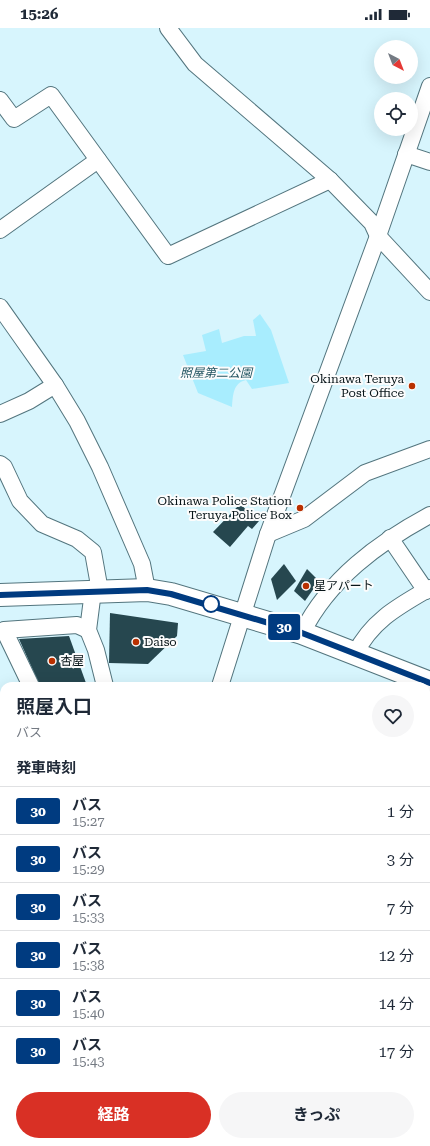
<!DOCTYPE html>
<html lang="ja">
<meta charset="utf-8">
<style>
body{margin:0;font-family:"Roboto Serif","Noto Sans JP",serif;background:#f6f6f7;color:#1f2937;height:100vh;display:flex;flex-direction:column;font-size:15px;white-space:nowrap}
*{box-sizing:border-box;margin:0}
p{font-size:13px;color:#747a83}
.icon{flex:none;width:22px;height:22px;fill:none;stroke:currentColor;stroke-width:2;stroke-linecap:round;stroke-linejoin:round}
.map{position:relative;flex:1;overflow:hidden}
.drawer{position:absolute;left:0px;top:654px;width:430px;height:464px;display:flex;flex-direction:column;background:#fff;border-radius:12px 12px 0 0;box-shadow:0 4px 16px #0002}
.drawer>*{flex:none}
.badge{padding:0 8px;border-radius:3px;font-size:14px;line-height:26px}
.needle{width:26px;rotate:138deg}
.buttons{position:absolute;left:374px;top:12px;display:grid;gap:8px}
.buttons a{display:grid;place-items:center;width:44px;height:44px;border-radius:50%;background:#fff;box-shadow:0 4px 16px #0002;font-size:20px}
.map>.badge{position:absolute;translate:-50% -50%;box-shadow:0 0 0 2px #fff}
h2{padding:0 16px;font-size:15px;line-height:36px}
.round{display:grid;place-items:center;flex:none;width:42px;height:42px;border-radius:21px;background:#f6f6f7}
.overview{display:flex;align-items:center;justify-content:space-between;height:68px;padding:0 16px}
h1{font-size:19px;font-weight:700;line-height:30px}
.action{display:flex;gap:8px;margin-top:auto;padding:8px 16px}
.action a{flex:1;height:46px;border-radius:24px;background:#d93025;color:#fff;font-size:16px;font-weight:700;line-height:46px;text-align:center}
.action a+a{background:#f6f6f7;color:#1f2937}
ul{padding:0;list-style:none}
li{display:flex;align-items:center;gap:12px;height:48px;padding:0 16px;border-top:1px solid #e0e1e3}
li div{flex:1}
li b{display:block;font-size:15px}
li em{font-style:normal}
li .badge{min-width:44px;font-weight:700;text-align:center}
.status{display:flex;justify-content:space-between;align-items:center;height:28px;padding:0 20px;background:#fff;direction:ltr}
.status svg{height:11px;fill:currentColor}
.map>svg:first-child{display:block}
</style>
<div class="status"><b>15:26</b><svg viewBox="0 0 49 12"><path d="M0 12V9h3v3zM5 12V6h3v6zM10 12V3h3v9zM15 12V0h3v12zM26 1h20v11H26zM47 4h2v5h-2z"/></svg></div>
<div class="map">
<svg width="430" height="1118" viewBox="0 0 430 1118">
<rect width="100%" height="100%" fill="#d7f5fd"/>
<path fill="#a8edfe" d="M260 286 271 302 289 355 252 361 246 352C233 355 233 367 232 379L198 365 183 327 206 323 202 307 219 301 222 315 244 308H256L253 292Z"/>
<g fill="#26474f">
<polygon points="240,476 259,493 252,501 248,498 230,519 213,504"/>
<polygon points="284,536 296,553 277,572 271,551"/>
<polygon points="307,541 319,553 305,573 294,563"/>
<polygon points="110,585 178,595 177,608 148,636 109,635"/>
<polygon points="69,608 86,655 76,658 40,658 19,611"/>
</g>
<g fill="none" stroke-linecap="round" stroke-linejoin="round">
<defs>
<g id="minor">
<polyline points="168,0 195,36 330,152 372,195 378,208 430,264"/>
<polyline points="0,72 14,91 51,67 168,228 330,152"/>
<polyline points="406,126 430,134"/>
<polyline points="0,202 98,132"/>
<polyline points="0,279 55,357 77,393 100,439 142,536 147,562"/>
<polyline points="0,386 29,373 55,357"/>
<polyline points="0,436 4,439 20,473 42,496 77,511 93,524 100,563"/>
<polyline points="268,506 304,491 365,445 430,421"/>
<polyline points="390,510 426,563"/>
<polyline points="93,563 88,602 96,622 105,658"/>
<path d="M302 605C329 551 378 515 430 487"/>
<path d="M355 626C372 592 399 578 430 560"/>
<polyline points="31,658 4,602 77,597 88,602"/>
<polyline points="220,658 268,506 378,208 430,58"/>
<polyline points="426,677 430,669"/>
<polyline points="0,739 4,735"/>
<polyline points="426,742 430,746"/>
<polyline points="0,849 4,853"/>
<polyline points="426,873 430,875"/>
<polyline points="0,923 4,924"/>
<polyline points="426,962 430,954"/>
<polyline points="0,987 4,988"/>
<polyline points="0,1056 4,1056"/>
<polyline points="426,1098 430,1098"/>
<polyline points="68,1114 71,1118"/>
<polyline points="192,1114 192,1118"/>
<polyline points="373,1114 374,1118"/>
<polyline points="348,1118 359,1114"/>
</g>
<polyline id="highway" points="0,567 147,562 171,566 302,605 430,655"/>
</defs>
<use href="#minor" stroke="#53757e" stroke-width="18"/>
<use href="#highway" stroke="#53757e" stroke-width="24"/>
<use href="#minor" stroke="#fff" stroke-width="16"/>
<use href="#highway" stroke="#fff" stroke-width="22"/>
</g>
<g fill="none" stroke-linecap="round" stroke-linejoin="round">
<defs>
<polyline id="line" points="0,567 147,562 171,566 302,605 430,655"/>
</defs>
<use href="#line" stroke="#fff" stroke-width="9"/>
<use href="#line" stroke="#003b80" stroke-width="6"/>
</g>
<g fill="#b93000" stroke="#fcfcfc" stroke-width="1.5">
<circle cx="412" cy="358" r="4"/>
<circle cx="300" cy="480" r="4"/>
<circle cx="306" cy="558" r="4"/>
<circle cx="136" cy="614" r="4"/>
<circle cx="52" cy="633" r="4"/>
</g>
<circle fill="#fff" stroke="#003b80" stroke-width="2" cx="211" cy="576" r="8"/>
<g text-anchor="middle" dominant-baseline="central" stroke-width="4" stroke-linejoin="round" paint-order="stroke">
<g font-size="12" font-style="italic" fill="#225460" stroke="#fcfcfc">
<text x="216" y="345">照屋第二公園</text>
</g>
<g font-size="12" fill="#071418" stroke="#fcfcfc" text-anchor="start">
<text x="404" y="351" text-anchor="end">Okinawa Teruya<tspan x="404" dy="14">Post Office</tspan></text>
<text x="292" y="473" text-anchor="end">Okinawa Police Station<tspan x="292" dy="14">Teruya Police Box</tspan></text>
<text x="314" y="558">星アパート</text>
<text x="144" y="614">Daiso</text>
<text x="60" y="633">杏屋</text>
</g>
</g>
</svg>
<div class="buttons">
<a><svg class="needle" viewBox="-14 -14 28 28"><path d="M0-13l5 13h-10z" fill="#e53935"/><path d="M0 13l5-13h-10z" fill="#747a83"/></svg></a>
<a><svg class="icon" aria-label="locate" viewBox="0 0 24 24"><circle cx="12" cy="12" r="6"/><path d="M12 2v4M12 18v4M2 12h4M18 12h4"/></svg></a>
</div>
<b class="badge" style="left:284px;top:599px;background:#003b80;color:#fff">30</b>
<section class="drawer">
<div class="overview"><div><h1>照屋入口</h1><p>バス</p></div><a class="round"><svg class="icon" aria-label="heart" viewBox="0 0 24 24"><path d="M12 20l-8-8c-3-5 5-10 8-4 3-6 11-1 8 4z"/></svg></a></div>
<h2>発車時刻</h2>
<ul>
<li><span class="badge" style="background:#003b80;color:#fff">30</span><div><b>バス</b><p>15:27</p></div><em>1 分</em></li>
<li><span class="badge" style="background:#003b80;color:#fff">30</span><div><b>バス</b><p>15:29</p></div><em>3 分</em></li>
<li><span class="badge" style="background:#003b80;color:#fff">30</span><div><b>バス</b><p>15:33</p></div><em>7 分</em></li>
<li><span class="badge" style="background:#003b80;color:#fff">30</span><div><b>バス</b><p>15:38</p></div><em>12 分</em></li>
<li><span class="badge" style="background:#003b80;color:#fff">30</span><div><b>バス</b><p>15:40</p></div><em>14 分</em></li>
<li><span class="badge" style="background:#003b80;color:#fff">30</span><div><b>バス</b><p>15:43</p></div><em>17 分</em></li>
</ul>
<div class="action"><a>経路</a><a>きっぷ</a></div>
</section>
</div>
